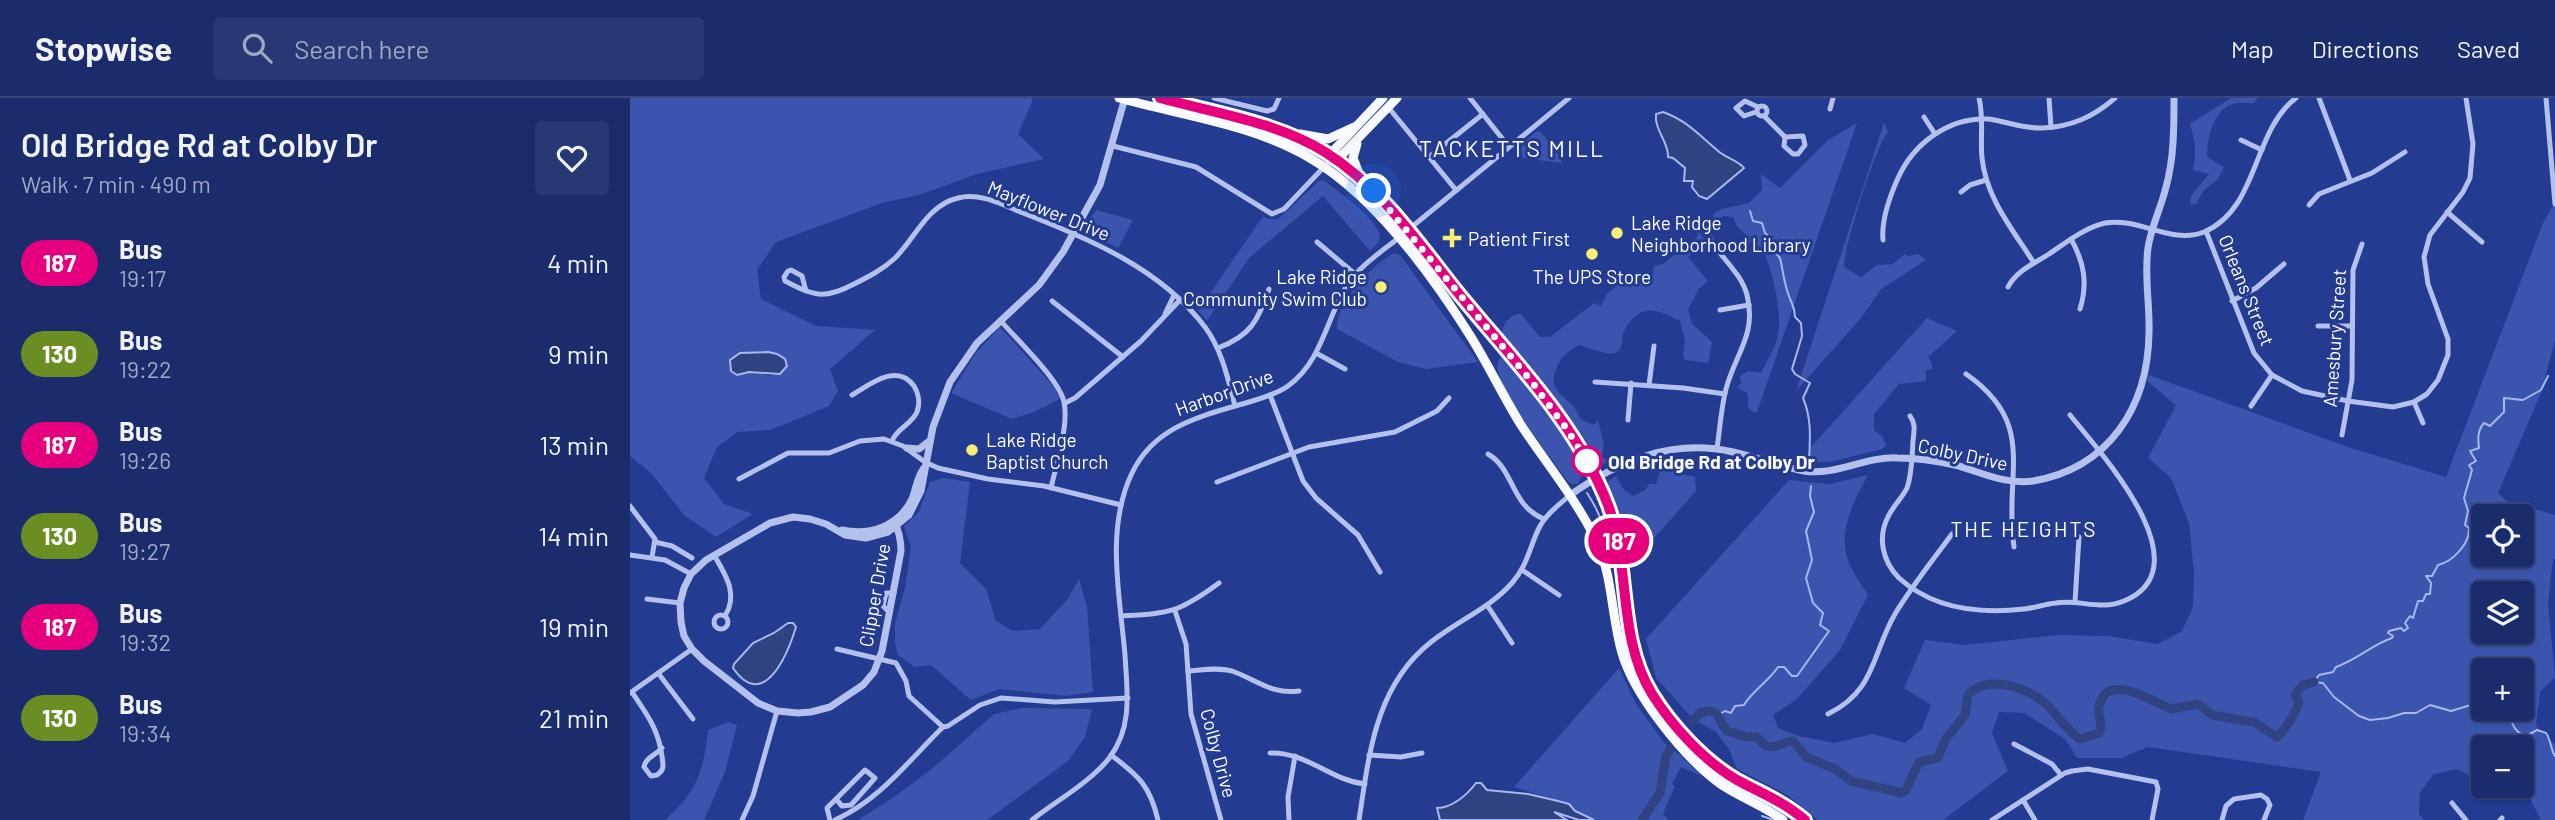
<!DOCTYPE html>
<meta charset="utf-8">
<style>
body{margin:0;font-family:Barlow,sans-serif;background:#273874;color:#f1f3f6;height:100vh;display:flex;flex-direction:column;font-size:26px;white-space:nowrap}
*{box-sizing:border-box;margin:0}
p{font-size:23px;color:#9fa7c2}
.icon{flex:none;width:38px;height:38px;fill:none;stroke:currentColor;stroke-width:2;stroke-linecap:round;stroke-linejoin:round}
.map{position:relative;flex:1;overflow:hidden}
.panel{display:flex;flex-direction:column;background:#1a2c6c;width:630px}
.panel>*{flex:none}
.badge{padding:0 14px;border-radius:23px;font-size:24px;line-height:46px}
.fabs{position:absolute;left:1841px;top:406px;display:grid;gap:14px}
.fabs a{display:grid;place-items:center;width:63px;height:63px;border-radius:7px;background:#1a2c6c;box-shadow:0 2px 5px #0004,0 0 0 2px #38487f;font-size:35px}
.you{position:absolute;width:35px;height:35px;margin:-18px;border:5px solid #fff;border-radius:50%;background:#1a73e8;box-shadow:0 0 0 10px #1a73e833}
.map>.badge{position:absolute;translate:-50% -50%;box-shadow:0 0 0 4px #fff}
.round{display:grid;place-items:center;flex:none;width:74px;height:74px;border-radius:7px;background:#273874}
.overview{display:flex;align-items:center;justify-content:space-between;height:119px;padding:0 21px}
h1{font-size:33px;font-weight:600;line-height:52px}
ul{padding:0;list-style:none}
li{display:flex;align-items:center;gap:21px;height:91px;padding:0 21px}
li div{flex:1}
li b{display:block;font-size:26px}
li em{font-style:normal}
li .badge{min-width:77px;font-weight:700;text-align:center}
header{display:flex;align-items:center;gap:42px;box-sizing:border-box;height:98px;padding:0 35px;background:#1a2c6c;border-bottom:2px solid #38487f}
header strong{font-size:33px}
nav{display:flex;gap:38px;margin-inline-start:auto;font-size:24px}
.search{width:490px;height:63px;background:#273874;display:flex;align-items:center;gap:18px;box-sizing:border-box;padding:0 24px;border-radius:7px;color:#9fa7c2;font-size:26px}
main{display:flex;flex:1;min-height:0}
.map>svg:first-child{display:block}
</style>
<header>
<strong>Stopwise</strong>
<div class="search"><svg class="icon" aria-label="search" viewBox="0 0 24 24"><circle cx="10" cy="10" r="6"/><path d="M15 15l6 6"/></svg>Search here</div>
<nav><a>Map</a><a>Directions</a><a>Saved</a></nav>
</header>
<main>
<section class="panel">
<div class="overview"><div><h1>Old Bridge Rd at Colby Dr</h1><p>Walk · 7 min · 490 m</p></div><a class="round"><svg class="icon" aria-label="heart" viewBox="0 0 24 24"><path d="M12 20l-8-8c-3-5 5-10 8-4 3-6 11-1 8 4z"/></svg></a></div>
<ul>
<li><span class="badge" style="background:#e6007e;color:#fff">187</span><div><b>Bus</b><p>19:17</p></div><em>4 min</em></li>
<li><span class="badge" style="background:#6b8e23;color:#fff">130</span><div><b>Bus</b><p>19:22</p></div><em>9 min</em></li>
<li><span class="badge" style="background:#e6007e;color:#fff">187</span><div><b>Bus</b><p>19:26</p></div><em>13 min</em></li>
<li><span class="badge" style="background:#6b8e23;color:#fff">130</span><div><b>Bus</b><p>19:27</p></div><em>14 min</em></li>
<li><span class="badge" style="background:#e6007e;color:#fff">187</span><div><b>Bus</b><p>19:32</p></div><em>19 min</em></li>
<li><span class="badge" style="background:#6b8e23;color:#fff">130</span><div><b>Bus</b><p>19:34</p></div><em>21 min</em></li>
</ul>
</section>
<div class="map">
<svg width="1925" height="722" viewBox="0 0 1925 722">
<rect width="100%" height="100%" fill="#233b90"/>
<g fill="#3b55ae" fill-rule="evenodd">
<path d="M0 0H402V4L388 36 414 61 347 76 289 97 252 105 146 144 127 172 131 201 186 228 245 232 200 271 208 293 199 308 140 332 108 334 87 349 74 380 94 406 123 416 86 439 54 417 21 375 0 358ZM138 254 147 256 155 261 142 278 125 274 109 277 102 275 99 264 101 260Z"/>
<path d="M1601 0H1628L1624 5C1619 6 1613 4 1608 5 1584 7 1577 40 1577 59L1594 69 1588 81 1574 92 1566 106 1560 107 1561 98 1579 76 1563 72C1567 55 1565 43 1560 26Z"/>
<path d="M1227 25 1127 314H1124L1118 310V296L1107 289 1112 284 1109 279 1118 273 1131 275C1136 264 1145 251 1147 241 1154 213 1142 177 1133 150L1118 144V139L1107 128 1103 119 1093 118 1084 124 1083 116 1092 111 1119 105 1132 92 1131 76 1150 90 1198 42Z"/>
<path d="M1254 25 1258 34C1246 46 1214 150 1214 169L1231 179 1247 167 1263 166 1275 156 1278 158 1288 156 1296 162 1251 191 1231 220 1166 293Z"/>
<polygon points="907,33 911,34 931,59 932,65 894,60 887,56 887,49"/>
<path d="M693 82C705 90 745 121 749 135 752 143 745 148 740 153L693 98 619 160 577 223 568 213 633 118 638 121H648L689 83Z"/>
<path d="M1925 104V242L1911 295 1868 395 1877 403 1925 417V461H1923L1918 505 1925 579 1910 594 1906 628 1925 647V722H1911L1897 695 1865 688H1892V649H1853V684L1827 671 1804 676 1790 694 1789 716 1794 722H1673L1691 674 1518 649 1491 660H1447L1435 641 1394 615 1369 614 1362 635 1378 673 1313 722H1188L1159 698 1107 671 1099 651 1086 634 1063 621 1026 580 1016 541 1159 382 1200 386 1238 377C1223 404 1206 437 1220 467 1225 478 1232 487 1238 497L1210 552 1166 602 1143 617 1148 630 1169 638 1204 645 1243 636 1275 645 1292 631 1301 607 1274 590 1295 542 1335 547 1427 537 1478 538 1528 546 1552 533 1563 509 1564 474 1559 425 1541 380 1518 360 1546 307 1517 283 1519 277 1718 349 1816 379 1913 125ZM1853 418H1892V457H1853ZM1853 495H1892V534H1853ZM1853 572H1892V611H1853Z"/>
<polygon points="466,112 503,122 488,150 455,133 455,128"/>
<path d="M1066 131 1077 144 1058 159 1078 183 1069 191 1058 211 1062 226 1082 244 1078 265 1055 262 1053 258 1055 242 1050 223C1032 214 1017 205 1001 222 998 227 995 230 993 236 992 243 993 252 985 255 978 258 957 249 949 247 940 252 932 258 928 267 912 298 946 299 950 321L964 327 968 322 974 346 972 359 979 364 976 366 968 365 949 335 871 236C873 228 879 215 891 216L910 239H920L964 205 971 208 977 196 997 179 1018 180 1023 175 1024 168 1033 166 1068 138Z"/>
<path d="M764 155 770 157 848 264 796 271 768 264 707 231C706 203 742 167 764 155Z"/>
<polygon points="1297,220 1327,233 1298,259 1302,266 1302,271 1296,272 1296,283 1269,286 1244,316 1244,332 1253,339 1256,348 1252,351 1200,364 1175,363 1182,348"/>
<polygon points="370,229 424,289 430,301 404,314 382,321 321,295 346,255"/>
<path d="M872 258C893 273 945 350 953 375L948 386H941L936 381C918 355 874 301 868 273 866 266 868 263 872 258Z"/>
<polygon points="1038,359 1050,370 1052,376 1065,379 1066,393 1001,466 992,423 976,385 986,378 994,392 1003,398 1015,392 1019,386 1026,386 1034,360"/>
<polygon points="313,380 340,384 330,465 356,491 366,523 383,533 410,531 437,502 449,481 457,509 463,594 436,598 369,591 341,602 301,567 285,569 268,557 265,545 265,526 275,490 281,449 274,428 289,414 300,384"/>
<polygon points="989,570 1006,606 1036,647 1051,658 1072,678 1051,669 1042,686 1045,688 1033,716 1039,722 964,722 945,713 939,706 884,689"/>
<polygon points="392,610 462,611 455,639 438,663 357,722 228,722 267,697 303,670 364,616"/>
<path d="M98 624 107 627 95 674 74 722H35C66 695 74 673 78 632Z"/>
</g>
<g fill="#2f4281" stroke="#a7b8ed" stroke-width="2">
<path d="M1033 14C1056 22 1069 37 1087 52 1095 60 1108 62 1114 70L1077 101 1069 98 1062 89 1063 83H1054L1055 70 1043 60 1038 59C1039 44 1024 32 1026 16Z"/>
<polygon points="138,254 147,256 155,261 157,268 150,276 119,274 107,277 101,273 100,262 110,255"/>
<path d="M158 525H163L166 529C158 555 134 615 103 570L104 566 123 545 144 535Z"/>
<path d="M846 685H851L857 692 898 696 928 703 939 706 945 713 964 722H949L924 714 937 722H810L807 710C822 710 837 697 846 685Z"/>
</g>
<g fill="none" stroke-linecap="round" stroke-linejoin="round">
<g stroke="#a7b8ed" stroke-width="2">
<path d="M1120 113 1123 123 1132 125 1135 135 1146 145 1143 152 1150 160C1153 172 1154 186 1159 198 1162 207 1165 209 1165 219L1171 225 1172 238 1162 271 1165 276 1180 285 1173 300C1182 321 1180 341 1179 364"/>
<path d="M957 395C986 438 989 496 994 547"/>
<path d="M1855 611 1850 613 1841 607 1821 613 1800 607 1786 615H1774L1758 620 1740 622 1729 618 1704 599 1693 585 1684 584 1689 577 1703 574 1706 569C1727 562 1743 546 1762 540L1763 538 1758 535 1759 533 1771 530 1774 533 1778 530 1775 525 1780 518 1783 520 1788 503H1793L1796 496H1800L1801 485 1796 478H1802L1808 467C1822 464 1840 446 1839 430L1835 427 1838 413 1834 400 1842 372 1839 367 1846 363 1840 353 1849 350C1848 341 1847 333 1854 325L1860 328 1874 314V300L1893 302 1911 292 1918 278"/>
<path d="M1877 611C1882 622 1882 634 1896 638L1907 632 1916 635C1921 642 1921 653 1925 658"/>
<path d="M1088 617 1095 613 1101 615 1105 608 1114 607C1121 594 1139 583 1148 569H1154L1162 578H1167L1199 533 1190 527 1193 515 1183 505 1176 480 1182 462 1176 433 1184 414 1180 398 1181 388"/>
<polyline points="1091,680 1133,702"/>
<polyline points="1135,703 1164,722"/>
<polyline points="1132,718 1144,722"/>
</g>
<g stroke="#2f4281" stroke-width="9">
<path d="M1063 623 1070 615C1091 608 1087 622 1097 633L1117 639H1127C1142 659 1148 643 1163 643L1176 659 1205 671 1221 683 1272 695 1276 692 1289 664 1308 660 1315 642 1335 617 1338 597C1356 576 1397 589 1415 605 1428 617 1435 631 1450 641L1469 635C1474 626 1467 617 1469 608 1477 572 1525 605 1541 611L1568 606 1582 617 1624 624 1647 639C1656 631 1666 615 1669 603L1665 597 1673 587 1684 584"/>
<polyline points="1012,722 1030,695 1036,658 1041,650"/>
</g>
<g stroke="#b3c1ec" stroke-width="5">
<polyline points="584,0 637,13 644,11 649,0"/>
<polyline points="840,0 879,49"/>
<path d="M1349 0C1354 20 1350 40 1352 60 1356 100 1383 132 1404 165"/>
<polyline points="1419,0 1421,29"/>
<polyline points="1689,0 1720,82"/>
<polyline points="1916,0 1925,106"/>
<circle cx="1132" cy="13" r="5"/>
<polyline points="758,9 826,92"/>
<polyline points="1200,11 1203,0"/>
<polyline points="1126,14 1114,18 1106,10 1115,3 1128,9"/>
<polyline points="1134,18 1155,39"/>
<polyline points="1294,19 1305,36"/>
<polygon points="1173,38 1175,47 1168,56 1163,56 1154,48 1155,39"/>
<polyline points="1611,42 1632,52"/>
<polyline points="483,48 566,69 642,116 654,111 694,69"/>
<polyline points="799,59 853,16"/>
<polyline points="1331,94 1340,87 1356,82"/>
<polyline points="1679,107 1689,96 1742,75 1775,54"/>
<polyline points="1817,114 1852,144"/>
<path d="M1075 127C1081 154 1110 170 1117 197 1127 237 1105 256 1096 291 1091 310 1090 331 1087 350"/>
<polyline points="778,132 939,0"/>
<polyline points="1576,133 1624,255 1642,277 1672,293 1718,303 1763,309 1784,304 1797,296 1808,282 1818,257 1818,241 1798,186 1794,159 1800,137 1833,94 1840,80 1843,46 1836,0"/>
<path d="M1441 141C1454 164 1458 185 1450 211"/>
<path d="M1253 142C1251 121 1260 98 1268 80 1284 45 1319 19 1358 21 1376 23 1393 31 1412 30 1441 29 1463 19 1485 0"/>
<polyline points="687,144 725,176"/>
<path d="M1378 189C1386 173 1405 165 1419 156 1437 144 1454 130 1475 125 1509 119 1541 147 1574 134 1629 111 1622 33 1666 0"/>
<path d="M176 193 172 178 161 172 158 173 154 179 155 183C184 198 194 202 224 186 238 179 252 172 264 161 285 141 297 107 328 100 350 94 373 107 393 115 460 141 531 171 575 229 592 252 598 281 605 308"/>
<polyline points="422,203 493,259"/>
<polyline points="1602,203 1626,190 1654,166"/>
<polyline points="1090,212 1119,207"/>
<polyline points="535,216 544,197"/>
<path d="M370 222C386 241 429 281 434 304 439 327 426 367 421 390"/>
<polyline points="1688,228 1722,228"/>
<path d="M588 250C622 237 627 223 639 191"/>
<polyline points="686,255 715,271"/>
<path d="M1336 276C1409 327 1373 375 1384 449"/>
<polyline points="965,284 1053,290 1095,296"/>
<polyline points="1019,287 1024,248"/>
<path d="M222 297C239 287 267 264 284 288 289 296 290 306 287 314 281 327 267 330 262 343"/>
<polyline points="640,297 673,383 686,400 728,437 750,474"/>
<polyline points="1784,304 1793,325"/>
<polyline points="435,305 445,300 511,243 550,202"/>
<polyline points="1621,308 1642,277"/>
<path d="M1280 318C1286 326 1284 333 1283 343 1282 358 1282 376 1277 390 1272 400 1264 407 1259 417 1247 438 1252 463 1269 480 1303 511 1350 516 1394 511 1405 510 1415 506 1426 505 1449 501 1471 513 1494 503 1576 469 1469 353 1440 317"/>
<polyline points="998,322 1001,285"/>
<polyline points="1712,337 1722,282 1723,172 1732,146"/>
<path d="M858 356C885 372 880 407 914 421"/>
<polyline points="109,381 158,355 199,355 230,343 254,341 273,348 295,364 308,370 358,381 414,388 491,407"/>
<polyline points="587,384 679,349 765,334 807,313 819,300"/>
<polyline points="0,408 25,441 22,459"/>
<polyline points="25,444 42,448 62,460"/>
<polyline points="0,457 35,462 61,476"/>
<path d="M84 457C95 476 109 496 95 518"/>
<polyline points="892,472 929,497"/>
<polyline points="17,501 50,505"/>
<polyline points="1445,504 1449,439"/>
<polyline points="857,507 882,545"/>
<polyline points="545,513 556,546 561,616 591,722"/>
<polyline points="260,515 253,508 256,495 264,495"/>
<circle cx="91" cy="524" r="7"/>
<path d="M492 518C541 515 548 515 589 485"/>
<polyline points="207,551 266,565 276,583 279,598 313,629"/>
<path d="M558 573C572 572 587 569 602 573 625 581 642 597 669 593"/>
<polyline points="28,575 63,621"/>
<path d="M2 594C17 617 28 630 32 658 33 667 35 672 27 677L21 678 14 669C16 659 25 658 32 650"/>
<polyline points="0,595 62,551"/>
<path d="M1198 616C1246 593 1242 555 1265 516 1282 488 1303 462 1322 436"/>
<polyline points="1384,646 1422,666 1431,677"/>
<path d="M640 655C678 654 699 682 735 686"/>
<path d="M481 657C509 678 520 688 528 722"/>
<polyline points="739,657 771,659 792,655"/>
<polyline points="1393,702 1405,722"/>
<polyline points="1822,705 1836,722"/>
<polyline points="112,722 123,698 147,613"/>
<polyline points="200,722 197,710 235,672 245,680 221,707 212,708 206,701"/>
<path d="M205 722C250 702 279 662 313 629L318 628 350 607 371 600 425 604 498 600"/>
<path d="M402 722C426 703 462 683 480 659 503 628 497 593 495 557 490 498 475 431 502 375 525 327 572 318 619 304 632 300 647 296 658 288 692 263 696 222 716 189 729 168 751 154 770 139"/>
<polyline points="659,722 658,699 665,658"/>
<path d="M729 722C739 657 745 588 801 544 827 523 860 510 882 485 898 467 900 447 910 428 917 415 929 407 940 397"/>
<polyline points="1362,722 1435,675 1442,673 1458,671 1526,684 1528,691 1522,722"/>
<polyline points="1592,722 1596,708 1604,701 1631,697 1637,701 1640,707 1634,722"/>
<polyline points="1870,722 1872,720"/>
</g>
<g stroke="#b3c1ec" stroke-width="7">
<polyline points="277,350 289,351 298,344"/>
<path d="M940 397C989 363 1042 340 1103 354 1127 359 1150 369 1174 373 1207 378 1235 358 1268 360 1287 360 1307 363 1325 367 1351 374 1375 387 1403 383 1479 370 1518 309 1519 235 1520 207 1514 178 1518 150 1521 129 1531 110 1536 89 1544 61 1544 29 1544 0"/>
<path d="M264 423C269 433 271 442 271 453L252 553 244 574 233 587 200 609 181 614 168 615 147 613 128 605 74 563 62 551 54 538 51 524 50 505 54 490 61 476 76 462 140 425 163 419 180 421 196 426 215 437 236 440 258 434 279 417 291 393 303 329 320 284 347 245 409 187 433 154 470 87 495 0"/>
<path d="M212 432C240 438 269 428 282 401 286 391 287 379 294 370"/>
</g>
<g stroke="#f9faff" stroke-width="9">
<path d="M489 0C553 18 622 26 680 60 744 97 802 177 841 239 859 268 873 298 891 327 916 365 946 401 966 442 983 478 981 517 992 555 1004 597 1054 659 1089 685 1109 699 1133 707 1153 722"/>
<path d="M530 0C618 23 689 34 754 104 789 144 821 186 855 227 901 283 952 338 978 406 1002 468 986 544 1025 600 1046 630 1072 660 1103 679 1127 694 1153 703 1175 722"/>
<polyline points="670,36 698,41 724,29"/>
<polyline points="727,46 723,60 730,78"/>
<polyline points="703,59 705,51 753,0"/>
<polyline points="700,62 712,57 767,0"/>
</g>
</g>
<g fill="none" stroke-linecap="round" stroke-linejoin="round">
<defs>
<path id="line" d="M530 0C585 15 646 24 695 54 751 89 789 146 829 196 883 262 947 326 978 407 1001 468 987 539 1022 596 1042 628 1074 663 1107 682 1131 695 1154 704 1175 722"/>
</defs>
<use href="#line" stroke="#fff" stroke-width="16"/>
<use href="#line" stroke="#e6007e" stroke-width="10"/>
<polyline stroke="#fff" stroke-width="7" stroke-dasharray="0 12.6" points="744,93 902,284 936,330 957,363"/>
</g>
<g fill="#f7ee76" stroke="#233b90" stroke-width="2.5">
<circle cx="987" cy="135" r="7"/>
<path d="M818.5 129.5h7v7h7v7h-7v7h-7v-7h-7v-7h7z"/>
<circle cx="962" cy="156" r="7"/>
<circle cx="751" cy="189" r="7"/>
<circle cx="342" cy="352" r="7"/>
</g>
<circle fill="#fff" stroke="#e6007e" stroke-width="3.5" cx="957" cy="363" r="14"/>
<g text-anchor="middle" dominant-baseline="central" stroke-width="6" stroke-linejoin="round" paint-order="stroke">
<g font-size="19" fill="#fff" stroke="#233b90">
<text transform="translate(419 112) rotate(22)">Mayflower Drive</text>
<text transform="translate(1617 192) rotate(68)">Orleans Street</text>
<text transform="translate(1704 240) rotate(-86)">Amesbury Street</text>
<text transform="translate(594 294) rotate(-20)">Harbor Drive</text>
<text transform="translate(1333 356) rotate(12)">Colby Drive</text>
<text transform="translate(244 497) rotate(-80)">Clipper Drive</text>
<text transform="translate(589 655) rotate(75)">Colby Drive</text>
</g>
<g font-size="19" fill="#fff" stroke="#233b90" text-anchor="start">
<text x="1001" y="124">Lake Ridge<tspan x="1001" dy="22">Neighborhood Library</tspan></text>
<text x="838" y="140">Patient First</text>
<text x="737" y="178" text-anchor="end">Lake Ridge<tspan x="737" dy="22">Community Swim Club</tspan></text>
<text x="962" y="178" text-anchor="middle">The UPS Store</text>
<text x="356" y="341">Lake Ridge<tspan x="356" dy="22">Baptist Church</tspan></text>
</g>
<g font-size="19" font-weight="bold" fill="#fff" stroke="#233b90" text-anchor="start">
<text x="978" y="363">Old Bridge Rd at Colby Dr</text>
</g>
<g font-size="21" letter-spacing="2" fill="#fff" stroke="#233b90">
<text x="1394" y="430">THE HEIGHTS</text>
</g>
<g font-size="23" letter-spacing="2" fill="#fff" stroke="#233b90">
<text x="882" y="50">TACKETTS MILL</text>
</g>
</g>
</svg>
<div class="fabs">
<a><svg class="icon" aria-label="locate" viewBox="0 0 24 24"><circle cx="12" cy="12" r="6"/><path d="M12 2v4M12 18v4M2 12h4M18 12h4"/></svg></a>
<a><svg class="icon" aria-label="layers" viewBox="0 0 24 24"><path d="M12 4l9 5-9 5-9-5zM3 14l9 5 9-5"/></svg></a>
<a>+</a>
<a>−</a>
</div>
<div class="you" style="left:744px;top:93px"></div>
<b class="badge" style="left:989px;top:443px;background:#e6007e;color:#fff">187</b>
</div>
</main>
